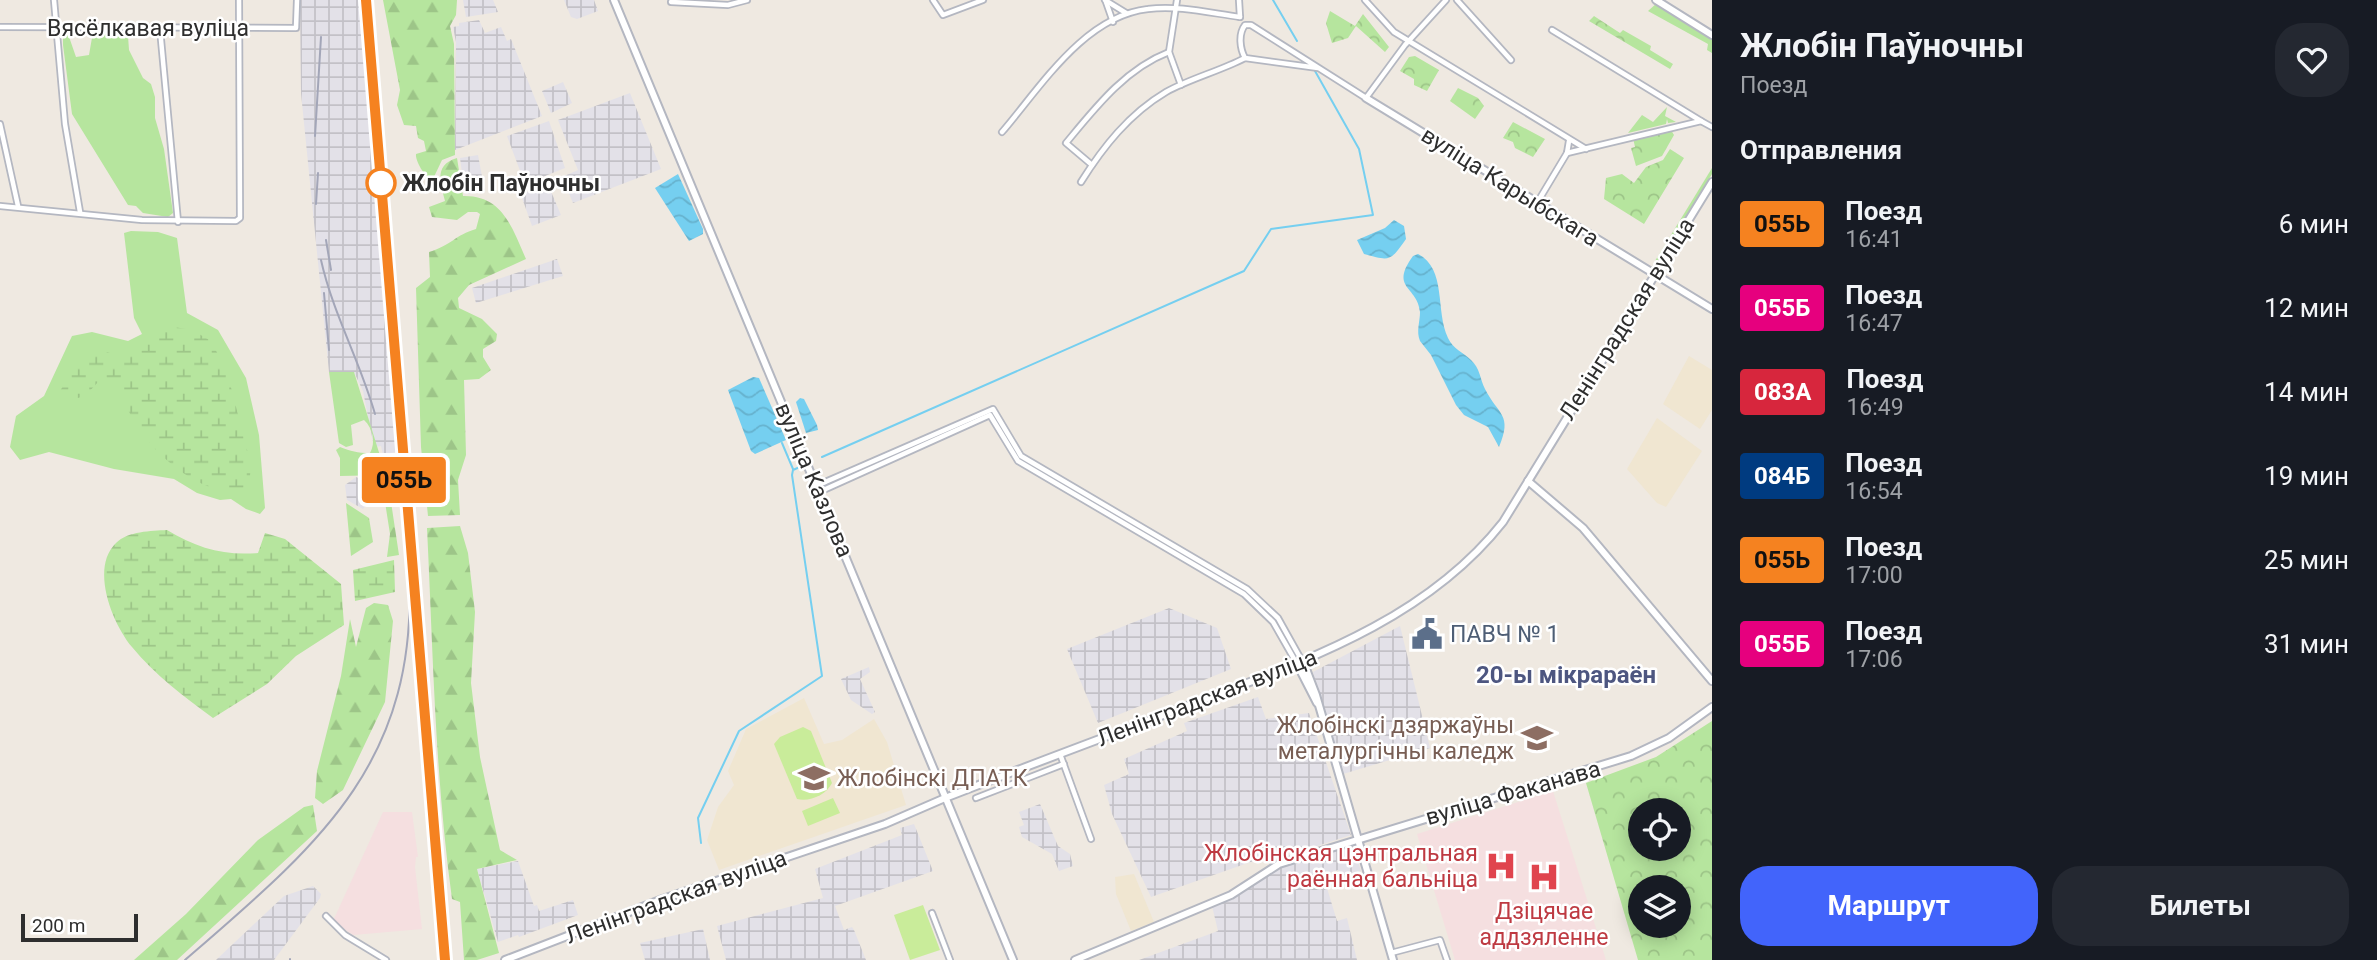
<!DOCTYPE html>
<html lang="ru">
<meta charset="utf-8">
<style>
body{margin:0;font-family:Roboto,sans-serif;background:#242831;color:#f1f3f6;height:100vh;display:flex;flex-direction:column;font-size:26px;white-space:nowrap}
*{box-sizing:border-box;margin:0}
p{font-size:23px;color:#9ea1a6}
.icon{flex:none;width:38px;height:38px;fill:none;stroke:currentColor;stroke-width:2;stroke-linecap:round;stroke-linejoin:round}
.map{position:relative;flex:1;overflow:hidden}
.side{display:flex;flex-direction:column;background:#171b24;width:665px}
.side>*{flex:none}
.badge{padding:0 14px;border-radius:5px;font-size:24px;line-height:46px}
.controls{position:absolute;left:1628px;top:798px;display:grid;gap:14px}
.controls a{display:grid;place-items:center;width:63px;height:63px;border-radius:50%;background:#171b24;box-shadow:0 4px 18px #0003;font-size:35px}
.scale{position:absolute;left:21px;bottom:18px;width:117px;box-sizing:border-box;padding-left:7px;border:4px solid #2e2e2e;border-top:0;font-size:19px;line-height:24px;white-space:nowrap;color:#2e2e2e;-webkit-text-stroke:5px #fff;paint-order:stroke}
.map>.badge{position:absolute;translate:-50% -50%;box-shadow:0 0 0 4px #fff}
h2{padding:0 28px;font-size:26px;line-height:63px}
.round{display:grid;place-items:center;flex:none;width:74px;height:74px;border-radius:28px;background:#242831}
.summary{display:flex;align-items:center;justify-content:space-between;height:119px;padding:0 28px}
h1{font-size:33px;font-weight:700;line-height:52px}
.button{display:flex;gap:14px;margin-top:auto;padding:14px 28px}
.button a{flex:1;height:80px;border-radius:28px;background:#4264fb;color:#fff;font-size:28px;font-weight:700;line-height:80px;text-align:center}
.button a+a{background:#242831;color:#f1f3f6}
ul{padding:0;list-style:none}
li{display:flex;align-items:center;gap:21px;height:84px;padding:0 28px}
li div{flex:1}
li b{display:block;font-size:26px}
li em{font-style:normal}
li .badge{min-width:77px;font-weight:700;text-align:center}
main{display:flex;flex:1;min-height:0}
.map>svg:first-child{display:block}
</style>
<main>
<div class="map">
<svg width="1712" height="960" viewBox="0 0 1712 960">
<defs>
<pattern id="industrial-grid" width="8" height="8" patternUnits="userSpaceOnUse" patternTransform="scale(1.75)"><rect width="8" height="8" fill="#e3e1e8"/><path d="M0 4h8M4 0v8" fill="none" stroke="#c3c1c7"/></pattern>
<pattern id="forest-firs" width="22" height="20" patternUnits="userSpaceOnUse" patternTransform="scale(1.75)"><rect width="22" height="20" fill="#b6e59e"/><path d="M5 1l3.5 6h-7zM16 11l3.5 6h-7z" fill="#9dc588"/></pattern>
<pattern id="wetland-marsh" width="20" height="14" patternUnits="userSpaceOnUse" patternTransform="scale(1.75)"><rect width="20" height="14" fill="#b6e59e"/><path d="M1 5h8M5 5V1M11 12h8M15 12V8" fill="none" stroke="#9dc588"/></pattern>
<pattern id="park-crowns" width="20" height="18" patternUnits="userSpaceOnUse" patternTransform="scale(1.75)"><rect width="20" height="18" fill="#b6e59e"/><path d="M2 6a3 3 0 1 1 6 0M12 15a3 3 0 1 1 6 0" fill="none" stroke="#9dc588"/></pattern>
<pattern id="water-waves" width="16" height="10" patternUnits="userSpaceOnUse" patternTransform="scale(1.75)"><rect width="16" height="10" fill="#75cff0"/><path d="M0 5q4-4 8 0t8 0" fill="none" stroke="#66b2ce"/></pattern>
</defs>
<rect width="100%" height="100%" fill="#efe9e1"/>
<g fill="url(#industrial-grid)">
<polygon points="300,0 359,0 396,452 383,455 381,446 374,447 363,391 354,372 329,372 301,93"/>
<polygon points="463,0 493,0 498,12 466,17"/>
<polygon points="564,0 594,0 598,11 577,19 571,17"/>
<polygon points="479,20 485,33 501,27 507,41 511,39 542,116 455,150 456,42 453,27 459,26 459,23"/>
<polygon points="563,82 572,103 551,113 542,91"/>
<polygon points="630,93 661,169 573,203 562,177 578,170 558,120"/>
<polygon points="549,121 565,168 525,184 507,136"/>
<polygon points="478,155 485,192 465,194 460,158"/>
<polygon points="547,182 561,215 532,226 521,195"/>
<polygon points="557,259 563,276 476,303 472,288"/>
<polygon points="356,477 371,483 373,497 363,509 347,500 345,485"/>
<polygon points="1169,608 1217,628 1231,669 1098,723 1067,649"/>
<polygon points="1400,626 1430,748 1343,774 1313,672"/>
<polygon points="869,667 870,672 860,679 875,712 872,714 851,700 841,679"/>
<polygon points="1258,697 1266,719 1309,713 1351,835 1299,852 1296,846 1151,897 1112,814 1104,785 1129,774 1124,759 1187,731 1184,723"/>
<polygon points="1040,804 1058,846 1070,854 1073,866 1059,871 1052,854 1022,837 1019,827 1024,825 1019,812"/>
<polygon points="914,824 933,871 835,906 844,930 852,927 854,930 866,960 726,960 717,926 823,898 815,869 902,835 900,828"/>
<polygon points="1353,845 1361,871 1341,876 1338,870 1323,875 1337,921 1347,918 1357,960 1139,960 1218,931 1212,906 1232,899 1283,866"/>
<polygon points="518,861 534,906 537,905 539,911 573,900 578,915 519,937 518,935 498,942 477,869"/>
<polygon points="313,886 321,894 320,898 274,960 216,960 284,896"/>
<polygon points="703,929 710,960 645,960 640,943"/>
</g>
<g fill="#f0e6d1">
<polygon points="1689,356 1712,370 1712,410 1700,429 1663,404"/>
<polygon points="1657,418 1702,451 1666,507 1657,503 1627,469"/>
<polygon points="804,698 824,744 842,740 874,719 887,742 906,805 719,870 707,840 718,807 734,785 728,771 746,729"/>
<polygon points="1134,874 1154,922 1131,931 1116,894 1115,877"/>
</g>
<g fill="#f5dfe0">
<polygon points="1553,791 1606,960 1455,960 1417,834"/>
<polygon points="383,812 412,812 418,857 416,857 415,867 422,929 353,935 333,921"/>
</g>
<g fill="#b6e59e">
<polygon points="1657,3 1712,36 1712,53 1707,50 1708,44 1648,11"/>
<polygon points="67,31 76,57 89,55 93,32 128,36 129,50 143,78 151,84 155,97 155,118 164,149 173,213 168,217 143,213 136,206 128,205 72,114 63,45 63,34"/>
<polygon points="1667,107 1665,116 1676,122 1668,123 1667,119 1666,124 1628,133 1642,115 1653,122"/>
<polygon points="1712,168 1712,174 1657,263 1655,261"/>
<polygon points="131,231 158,232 177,238 187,313 218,330 246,378 259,435 265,508 260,514 246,509 231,499 220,500 197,493 174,479 114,469 49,452 20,460 10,447 16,416 44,396 72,336 92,332 128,341 142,334 134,318 124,233"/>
<path d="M329 372H354L386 475 340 476V458L336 450 340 447C351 451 357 453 370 453 376 443 373 428 364 420L351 425 353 445 346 447 339 443Z"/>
</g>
<g fill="url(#forest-firs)">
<path d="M383 0H457L456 15 450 26 454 44 455 155 442 160 432 181C425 177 415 161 416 154L426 151 424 141 418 138 416 126 404 125 397 105 400 90Z"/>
<path d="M457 158 463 196C503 195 512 228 526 259L469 285 458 298 459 308 482 319 497 334 496 341 483 349V357L491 370 479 379 464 380 466 455 458 480 460 515 428 516 421 447 416 288 430 277 429 252C452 245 455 235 476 229L480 214 477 212H468L457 220 432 217 429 207 445 201C440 182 434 165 457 158Z"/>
<polygon points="388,482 399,555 387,557 390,534 382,483"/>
<polygon points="346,503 369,518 373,542 351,556"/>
<path d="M460 526 468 553 475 612 471 683 480 757 500 850 517 860 477 869 499 953 477 960H464L460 902 452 899C435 776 433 652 427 528Z"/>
<polygon points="374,603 388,605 393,621 385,702 343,790 323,804 315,798 317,771 341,676 350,619 356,647 366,608"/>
<polygon points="313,805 317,831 177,960 134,960 186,914 258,840 304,807"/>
</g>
<g fill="url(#wetland-marsh)">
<path d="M168 326 192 330 211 341 227 372 251 465 249 486 229 493C190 484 160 459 137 426 124 405 123 393 104 375 87 395 82 402 55 399L80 359 94 349 118 355 134 354 149 336Z"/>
<path d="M167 530C197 548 224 556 258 553L265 533 285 539 341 584 344 625 296 656 267 684 213 718C183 696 155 675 132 647 112 623 90 568 116 543 128 531 151 531 167 530Z"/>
<polygon points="394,560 395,592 355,601 353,570"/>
</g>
<g fill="url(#park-crowns)" fill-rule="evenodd">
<polygon points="1330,11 1355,26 1363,14 1389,47 1385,52 1356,26 1348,38 1332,43 1326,23"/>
<polygon points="1594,16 1620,33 1623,30 1651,46 1650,50 1673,64 1670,69 1589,21"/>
<polygon points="1415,56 1439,70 1427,91 1414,85 1414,79 1400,71 1409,57"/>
<polygon points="1458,88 1478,98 1484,106 1475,119 1450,101"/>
<polygon points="1513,122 1545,139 1533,157 1515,148 1513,142 1503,138"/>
<polygon points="1671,130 1674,135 1662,156 1636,166 1631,148 1635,147 1633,138"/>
<polygon points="1670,149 1684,158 1644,224 1604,199 1606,178 1622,174 1634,183 1646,167 1663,160"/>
<path d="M1712 721V960H1638L1586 783 1656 757ZM1640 810H1678V849H1640ZM1640 887H1678V926H1640Z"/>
</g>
<g fill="#c9ec9a">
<path d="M803 727 811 731 832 783C826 795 810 802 797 799L774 744 780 737Z"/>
<polygon points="833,798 840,813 808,826 802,811"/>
<polygon points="923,905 940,950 910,960 894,915"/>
</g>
<g fill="url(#water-waves)">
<polygon points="678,174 703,229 703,234 689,241 655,188"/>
<path d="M1394 220 1404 226 1406 239C1390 262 1390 261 1364 254L1357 240 1385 228Z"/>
<path d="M1418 254C1447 269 1435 310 1448 338 1453 349 1463 352 1471 360 1480 368 1480 379 1485 389 1498 415 1513 414 1499 447L1488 427 1464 415 1456 405 1431 355 1420 341C1416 331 1420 322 1420 312 1418 286 1389 289 1413 256Z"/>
<polygon points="753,377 759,378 786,440 755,454 751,451 728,390"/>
<polygon points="800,398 804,399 817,425 818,430 806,433 796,402"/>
</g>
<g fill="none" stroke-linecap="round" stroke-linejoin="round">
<g stroke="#75cff0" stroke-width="2">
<polyline points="1273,0 1297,41"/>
<polyline points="782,443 793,469"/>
<polyline points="822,457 1244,271 1271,229 1373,215 1359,149 1315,71"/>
<polyline points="701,843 698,818 739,731 822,676 792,475 793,470 802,466"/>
</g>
<defs>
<g id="street">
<polyline points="54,0 65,124 80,212"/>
<polyline points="933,0 943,15 983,0"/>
<polyline points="1105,0 1126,13"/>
<polyline points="1177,0 1169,52 1181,85"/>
<polyline points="1239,0 1240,17"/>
<polyline points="1365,0 1394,32 1586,149"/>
<polyline points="1457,0 1511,60"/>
<polyline points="671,2 728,5 747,0"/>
<polyline points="1106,2 1113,22"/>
<polyline points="0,27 296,28 297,0"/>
<polyline points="160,29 178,222"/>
<polyline points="1552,30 1701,121"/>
<path d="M1318 68 1245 58C1240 49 1238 34 1245 25H1251L1366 98 1405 45 1446 0"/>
<polyline points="0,124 18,206"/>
<path d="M1002 132C1040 88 1084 16 1148 9 1178 5 1210 13 1240 17"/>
<polyline points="1567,153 1701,121 1712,127"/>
<path d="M1092 165 1066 143C1095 108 1125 69 1169 52"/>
<path d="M1081 182C1103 147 1129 114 1166 92 1189 79 1220 71 1245 58"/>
<polyline points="1537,203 1567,153 1569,141"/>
<polyline points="0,206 142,220 236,221 240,218 239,0"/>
<polyline points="816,486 993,409 1021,456 1247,589 1278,618 1302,661"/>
<polyline points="819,492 990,415 1018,461 1244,594 1273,622 1297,664"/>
<polyline points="1060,754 1091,839"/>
<polyline points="976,798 1064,764"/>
<polyline points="932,913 950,960"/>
<polyline points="326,916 345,935 386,960"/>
<polyline points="1391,953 1440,940 1447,960"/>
</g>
<g id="secondary">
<polyline points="614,0 1013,960"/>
<polyline points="1656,0 1712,35"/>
<polyline points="1366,98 1712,309"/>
<polyline points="1528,481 1583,528 1712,681"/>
<polyline points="1303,661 1316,695 1393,960"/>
<polyline points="1297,664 1317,703"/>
<path d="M505 960 663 899 885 824 945 798C1027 766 1108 736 1190 705 1304 661 1425 621 1503 522L1712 182"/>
<polyline points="1075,960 1231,895 1279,864 1631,756 1669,738 1712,707"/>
</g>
</defs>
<use href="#street" stroke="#b4b7c1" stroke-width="8"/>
<use href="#secondary" stroke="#b4b7c1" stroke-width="10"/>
<use href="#street" stroke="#fff" stroke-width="4.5"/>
<use href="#secondary" stroke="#fff" stroke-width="6"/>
<g stroke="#a3a6b8" stroke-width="2">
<polyline points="315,136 321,37"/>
<polyline points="316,204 318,173"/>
<polyline points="326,240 331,270"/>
<path d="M321 260C333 314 360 361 375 414"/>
<polyline points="324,293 329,350"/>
<polyline points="417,629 445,960"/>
<path d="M185 960C318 845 419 763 409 571L363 0"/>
<polyline points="290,960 290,959"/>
</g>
</g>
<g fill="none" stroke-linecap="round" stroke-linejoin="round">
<defs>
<polyline id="line" points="366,0 445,960"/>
</defs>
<use href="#line" stroke="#fff" stroke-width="16"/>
<use href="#line" stroke="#f58220" stroke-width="10"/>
</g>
<defs>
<symbol id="civic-bare" viewBox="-9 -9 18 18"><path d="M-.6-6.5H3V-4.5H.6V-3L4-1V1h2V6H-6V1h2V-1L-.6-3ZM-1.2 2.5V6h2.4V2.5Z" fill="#5c6f8a" stroke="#fff" stroke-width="2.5" paint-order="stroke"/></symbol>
<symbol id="university-bare" viewBox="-9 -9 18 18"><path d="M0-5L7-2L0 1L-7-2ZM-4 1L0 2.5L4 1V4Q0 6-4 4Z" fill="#8d6e63" stroke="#fff" stroke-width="2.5" paint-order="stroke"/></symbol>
<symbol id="hospital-bare" viewBox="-9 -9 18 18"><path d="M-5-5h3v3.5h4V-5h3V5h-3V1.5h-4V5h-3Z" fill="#e0444e" stroke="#fff" stroke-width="2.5" paint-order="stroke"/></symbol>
</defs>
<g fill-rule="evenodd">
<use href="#civic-bare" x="1405" y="612" width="44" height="44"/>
<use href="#university-bare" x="1515" y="716" width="44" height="44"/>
<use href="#university-bare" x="792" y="756" width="44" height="44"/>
<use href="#hospital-bare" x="1479" y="844" width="44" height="44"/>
<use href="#hospital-bare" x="1522" y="855" width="44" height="44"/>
</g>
<circle fill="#fff" stroke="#f58220" stroke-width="3.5" cx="381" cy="183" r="14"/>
<g text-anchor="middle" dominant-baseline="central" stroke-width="5" stroke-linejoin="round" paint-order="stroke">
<g font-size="23" fill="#2e2e2e" stroke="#fff">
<text x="148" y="28">Вясёлкавая вуліца</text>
<text transform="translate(1510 187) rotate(32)">вуліца Карыбскага</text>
<text transform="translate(1627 319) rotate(-58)">Ленінградская вуліца</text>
<text transform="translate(814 480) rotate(67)">вуліца Казлова</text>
<text transform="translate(1207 698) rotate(-21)">Ленінградская вуліца</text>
<text transform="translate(1513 793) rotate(-16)">вуліца Факанава</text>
<text transform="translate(676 897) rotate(-20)">Ленінградская вуліца</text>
</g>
<g font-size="23" font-weight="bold" fill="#2e2e2e" stroke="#fff" text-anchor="start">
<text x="402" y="183">Жлобін Паўночны</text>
</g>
<g font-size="23" fill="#4e5e75" stroke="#fff" text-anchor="start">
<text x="1450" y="634">ПАВЧ № 1</text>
</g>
<g font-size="23" fill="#785e54" stroke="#fff" text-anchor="end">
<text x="1514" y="725">Жлобінскі дзяржаўны<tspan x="1514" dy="26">металургічны каледж</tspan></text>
<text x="837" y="778" text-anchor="start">Жлобінскі ДПАТК</text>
</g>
<g font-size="23" fill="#be3a42" stroke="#fff" text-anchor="end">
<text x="1478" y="853">Жлобінская цэнтральная<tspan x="1478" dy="26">раённая бальніца</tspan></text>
<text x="1544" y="911" text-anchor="middle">Дзіцячае<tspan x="1544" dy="26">аддзяленне</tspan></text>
</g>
<g font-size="24" font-weight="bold" fill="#4d5680" stroke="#fff">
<text x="1566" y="675">20-ы мікрараён</text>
</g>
</g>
</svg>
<div class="controls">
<a><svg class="icon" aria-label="locate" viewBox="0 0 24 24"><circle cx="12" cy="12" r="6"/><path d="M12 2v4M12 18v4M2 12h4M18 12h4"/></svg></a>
<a><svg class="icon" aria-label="layers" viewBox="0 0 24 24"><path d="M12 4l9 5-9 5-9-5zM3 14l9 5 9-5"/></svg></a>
</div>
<div class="scale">200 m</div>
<b class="badge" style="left:404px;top:480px;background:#f58220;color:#111">055Ь</b>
</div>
<section class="side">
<div class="summary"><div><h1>Жлобін Паўночны</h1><p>Поезд</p></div><a class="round"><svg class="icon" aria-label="heart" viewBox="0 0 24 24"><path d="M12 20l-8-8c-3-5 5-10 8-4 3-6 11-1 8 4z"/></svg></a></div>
<h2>Отправления</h2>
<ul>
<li><span class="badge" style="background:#f58220;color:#111">055Ь</span><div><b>Поезд</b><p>16:41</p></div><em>6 мин</em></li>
<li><span class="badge" style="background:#e6007e;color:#fff">055Б</span><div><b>Поезд</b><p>16:47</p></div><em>12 мин</em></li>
<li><span class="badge" style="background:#d7263d;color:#fff">083А</span><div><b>Поезд</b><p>16:49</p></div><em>14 мин</em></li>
<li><span class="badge" style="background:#003b80;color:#fff">084Б</span><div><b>Поезд</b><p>16:54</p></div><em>19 мин</em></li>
<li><span class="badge" style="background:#f58220;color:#111">055Ь</span><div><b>Поезд</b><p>17:00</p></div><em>25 мин</em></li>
<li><span class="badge" style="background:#e6007e;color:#fff">055Б</span><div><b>Поезд</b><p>17:06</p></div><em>31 мин</em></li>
</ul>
<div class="button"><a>Маршрут</a><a>Билеты</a></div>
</section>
</main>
